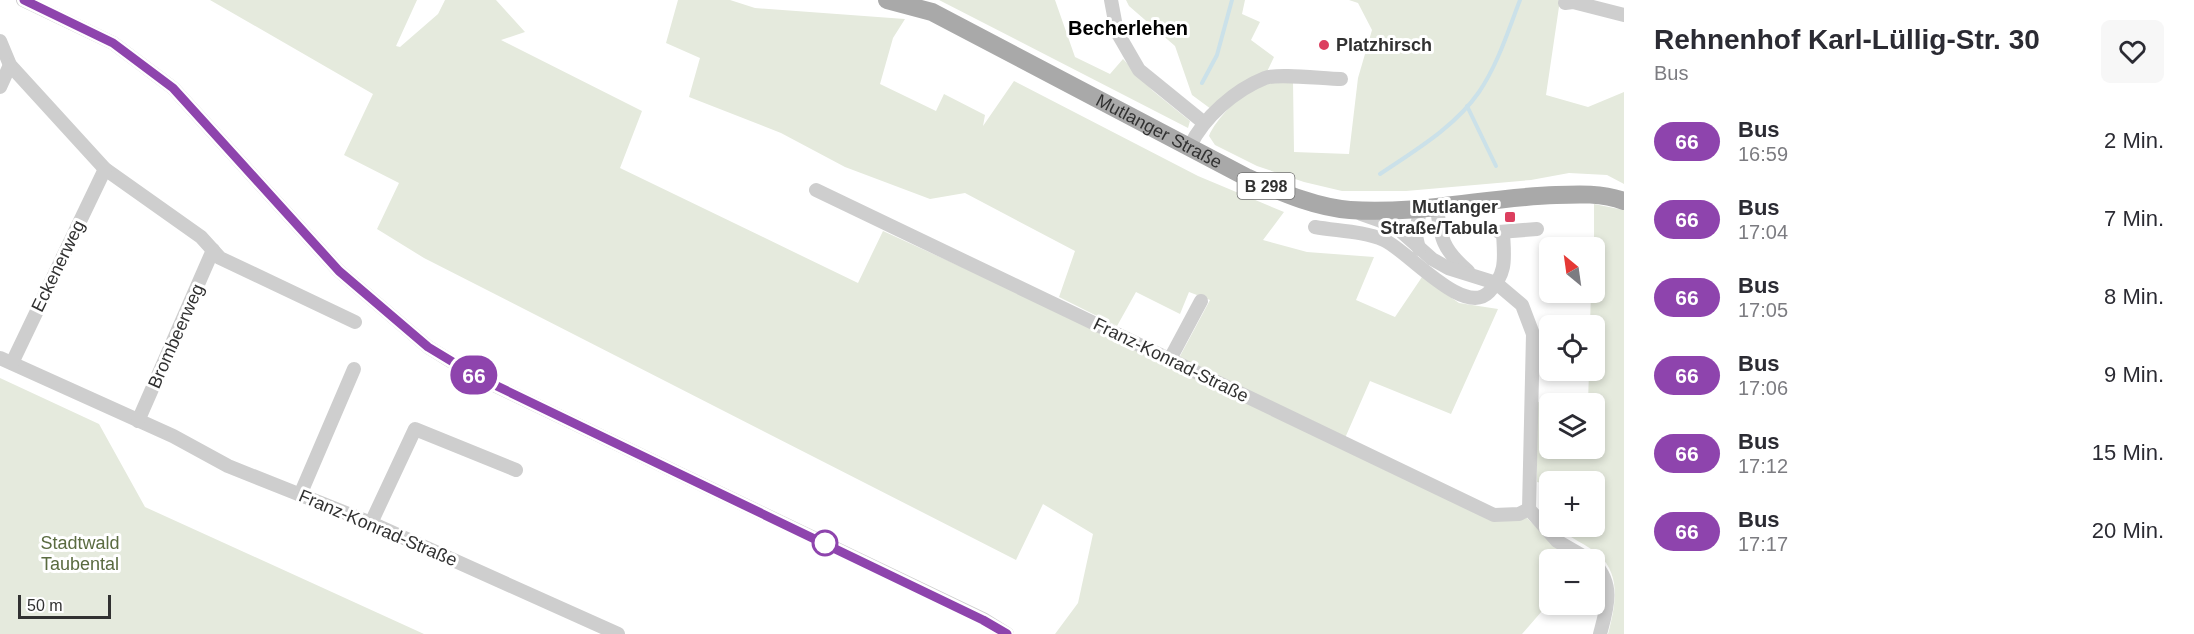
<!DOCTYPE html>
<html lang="de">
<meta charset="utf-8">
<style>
body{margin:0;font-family:Arial,sans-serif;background:#f7f7f7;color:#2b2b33;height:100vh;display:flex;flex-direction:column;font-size:22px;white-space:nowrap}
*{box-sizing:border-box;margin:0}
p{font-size:20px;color:#7c7c81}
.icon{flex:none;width:33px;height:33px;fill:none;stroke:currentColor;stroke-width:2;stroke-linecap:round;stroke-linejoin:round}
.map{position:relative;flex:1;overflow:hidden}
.details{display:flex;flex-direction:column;background:#fff;width:570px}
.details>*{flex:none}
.badge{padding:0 12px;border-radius:20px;font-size:21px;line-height:39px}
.needle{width:39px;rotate:331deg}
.controls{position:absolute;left:1539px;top:237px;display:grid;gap:12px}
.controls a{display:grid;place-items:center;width:66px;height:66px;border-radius:9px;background:#fff;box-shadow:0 3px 9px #0003;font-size:30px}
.scale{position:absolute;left:18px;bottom:15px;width:93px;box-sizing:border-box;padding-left:6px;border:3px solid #313131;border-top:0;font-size:16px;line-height:21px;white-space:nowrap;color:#313131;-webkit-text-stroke:4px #fff;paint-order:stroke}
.map>.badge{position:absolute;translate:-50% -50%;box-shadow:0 0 0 3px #fff}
.round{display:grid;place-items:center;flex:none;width:63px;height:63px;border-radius:9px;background:#f7f7f7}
.summary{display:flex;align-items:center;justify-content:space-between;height:102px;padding:0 30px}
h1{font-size:28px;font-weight:800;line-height:45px}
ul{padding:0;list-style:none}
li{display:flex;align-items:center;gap:18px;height:78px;padding:0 30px}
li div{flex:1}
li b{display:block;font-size:22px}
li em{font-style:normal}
li .badge{min-width:66px;font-weight:700;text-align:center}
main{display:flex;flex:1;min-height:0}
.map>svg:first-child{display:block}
</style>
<main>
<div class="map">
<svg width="1624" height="634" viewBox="0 0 1624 634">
<rect width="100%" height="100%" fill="#fff"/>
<g fill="#e5eadd" fill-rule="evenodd">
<polygon points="210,0 417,0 396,46 400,47 438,14 445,0 496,0 525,32 501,40 642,111 620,168 858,283 883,231 1121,340 1462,502 1526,517 1555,546 1578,559 1550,560 1549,603 1522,634 1055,634 1078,603 1093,534 1043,504 1016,560 424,258 377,229 399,183 344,155 373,94"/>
<polygon points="678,0 730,0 755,8 905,19 893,38 880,84 936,111 944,94 985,115 983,126 1014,81 1198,176 1284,212 1263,240 1307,252 1374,257 1356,300 1395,317 1422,277 1459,303 1498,309 1451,414 1370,381 1345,438 1179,358 1210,300 1189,292 1180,314 1136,292 1117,326 1059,297 1075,251 965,193 930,199 845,167 781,133 689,97 700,58 666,43"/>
<polygon points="939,0 1055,0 1075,57 1110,74 1123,59 1153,91 1190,121 1188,128"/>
<polygon points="1126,0 1245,0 1242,14 1260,22 1251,40 1274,57 1264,78 1211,109 1192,95 1175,46 1129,6"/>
<path d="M1349 0H1560L1546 95 1588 107 1624 92V184L1607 175 1569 173 1531 180 1406 191H1342L1304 182 1257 166 1215 145 1209 136C1215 120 1243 91 1259 85 1268 81 1283 82 1293 81L1294 152 1349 154 1358 78 1372 30 1358 3Z"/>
<path d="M1594 204 1624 210V634H1608C1615 607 1622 576 1599 555 1589 546 1569 537 1556 527L1594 526V482H1550L1549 508 1545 497 1547 484 1537 482V402L1588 403 1589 371 1594 370V326L1590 325 1591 293 1594 292ZM1550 404H1594V448H1550Z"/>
<polygon points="0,378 99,424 145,507 424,634 0,634"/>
</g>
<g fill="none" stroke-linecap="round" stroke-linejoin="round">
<g stroke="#cbe1e9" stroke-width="4">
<polyline points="1202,83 1217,55 1232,0"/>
<polyline points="1467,106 1496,166"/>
<path d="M1380 174C1414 151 1455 127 1479 92 1498 64 1508 31 1520 0"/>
</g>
<g stroke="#cecece" stroke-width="14">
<polyline points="23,0 113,43 173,88 339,271 428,347 475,376 983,619 1007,634"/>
<polyline points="1111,0 1117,32 1139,70 1203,122"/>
<polyline points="1565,3 1573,2 1624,15"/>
<polyline points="0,41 10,65 105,169 201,237 220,258 355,322"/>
<polyline points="0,87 10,65"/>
<path d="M1190 146C1204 117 1235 90 1265 78 1278 73 1325 79 1341 79"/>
<polyline points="816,190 1494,515 1519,514 1529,509"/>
<path d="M1437 206C1440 238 1443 250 1468 271"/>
<polyline points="1361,214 1395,226 1432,259 1448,268 1496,283 1522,305 1533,334 1529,509 1557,541 1590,560"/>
<path d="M1315 227C1337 231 1363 231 1384 240 1407 250 1464 318 1489 292 1508 272 1504 257 1503 232"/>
<polyline points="1499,232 1537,229"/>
<polyline points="1419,249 1416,236 1420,207"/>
<polyline points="0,358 173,436 228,466 371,523 618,634"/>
<polyline points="1170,359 1201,301"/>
<polyline points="12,363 105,169"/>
<polyline points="138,421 213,250"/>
<polyline points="300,495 354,369"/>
<polyline points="371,523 415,429 516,470"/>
<path d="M1594 563C1615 585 1607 608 1600 634"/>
</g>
<path stroke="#a9a9a9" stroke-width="18" id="s1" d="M887 0 932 12 1246 177C1279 191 1313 207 1350 210 1419 215 1488 197 1556 195 1578 194 1603 193 1624 201"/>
</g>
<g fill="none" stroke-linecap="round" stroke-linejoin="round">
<defs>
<polyline id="line" points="24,0 113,43 173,88 339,271 428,347 476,376 983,620 1007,634"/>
</defs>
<use href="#line" stroke="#fff" stroke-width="14"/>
<use href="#line" stroke="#8e44ad" stroke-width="9"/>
</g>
<g fill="#dc3f5f" stroke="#fff" stroke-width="2">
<circle cx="1324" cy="45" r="6"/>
<rect x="1504" y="211" width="12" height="12" rx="3"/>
</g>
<circle fill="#fff" stroke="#8e44ad" stroke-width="3" cx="825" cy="543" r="12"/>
<g text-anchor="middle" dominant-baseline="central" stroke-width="6" stroke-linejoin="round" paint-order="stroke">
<rect fill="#fff" stroke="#6f6f6f" stroke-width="1.5" x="1237.5" y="173" width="57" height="26" rx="4.5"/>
<g font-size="16" font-weight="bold" fill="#313131">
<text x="1266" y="186">B 298</text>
</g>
<g font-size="18" font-weight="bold" fill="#313131" stroke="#fff" text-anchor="start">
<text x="1336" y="45">Platzhirsch</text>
<text x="1498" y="207" text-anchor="end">Mutlanger<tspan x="1498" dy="21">Straße/Tabula</tspan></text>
</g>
<g font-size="18" fill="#313131" stroke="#fff">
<text stroke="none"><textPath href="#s1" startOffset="303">Mutlanger Straße</textPath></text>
<text transform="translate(58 266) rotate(-64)">Eckenerweg</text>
<text transform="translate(176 336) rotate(-66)">Brombeerweg</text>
<text transform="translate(1171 360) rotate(26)">Franz-Konrad-Straße</text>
<text transform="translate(378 528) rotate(23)">Franz-Konrad-Straße</text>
</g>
<g font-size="18" fill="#5a6b40" stroke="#fff">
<text x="80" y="543">Stadtwald<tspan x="80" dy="21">Taubental</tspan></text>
</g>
<g font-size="20" font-weight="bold" fill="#000" stroke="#fff">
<text x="1128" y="28">Becherlehen</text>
</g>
</g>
</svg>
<div class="controls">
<a><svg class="needle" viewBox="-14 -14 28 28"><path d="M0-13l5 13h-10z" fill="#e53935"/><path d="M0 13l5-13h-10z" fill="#7c7c81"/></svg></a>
<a><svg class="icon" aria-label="locate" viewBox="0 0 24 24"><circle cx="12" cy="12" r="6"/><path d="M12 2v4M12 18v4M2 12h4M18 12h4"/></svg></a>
<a><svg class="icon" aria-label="layers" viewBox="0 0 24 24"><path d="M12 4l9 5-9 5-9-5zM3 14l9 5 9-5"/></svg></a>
<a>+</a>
<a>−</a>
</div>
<div class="scale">50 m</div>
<b class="badge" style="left:474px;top:375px;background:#8e44ad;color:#fff">66</b>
</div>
<section class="details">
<div class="summary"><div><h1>Rehnenhof Karl-Lüllig-Str. 30</h1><p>Bus</p></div><a class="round"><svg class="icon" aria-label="heart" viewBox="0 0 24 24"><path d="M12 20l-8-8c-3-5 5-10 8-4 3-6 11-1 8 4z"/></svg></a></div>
<ul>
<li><span class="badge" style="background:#8e44ad;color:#fff">66</span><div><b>Bus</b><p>16:59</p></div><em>2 Min.</em></li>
<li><span class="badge" style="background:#8e44ad;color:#fff">66</span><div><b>Bus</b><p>17:04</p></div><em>7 Min.</em></li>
<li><span class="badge" style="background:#8e44ad;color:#fff">66</span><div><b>Bus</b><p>17:05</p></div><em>8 Min.</em></li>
<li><span class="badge" style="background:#8e44ad;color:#fff">66</span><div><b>Bus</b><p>17:06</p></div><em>9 Min.</em></li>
<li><span class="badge" style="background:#8e44ad;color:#fff">66</span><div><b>Bus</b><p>17:12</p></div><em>15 Min.</em></li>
<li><span class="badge" style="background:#8e44ad;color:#fff">66</span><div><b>Bus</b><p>17:17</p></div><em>20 Min.</em></li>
</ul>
</section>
</main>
